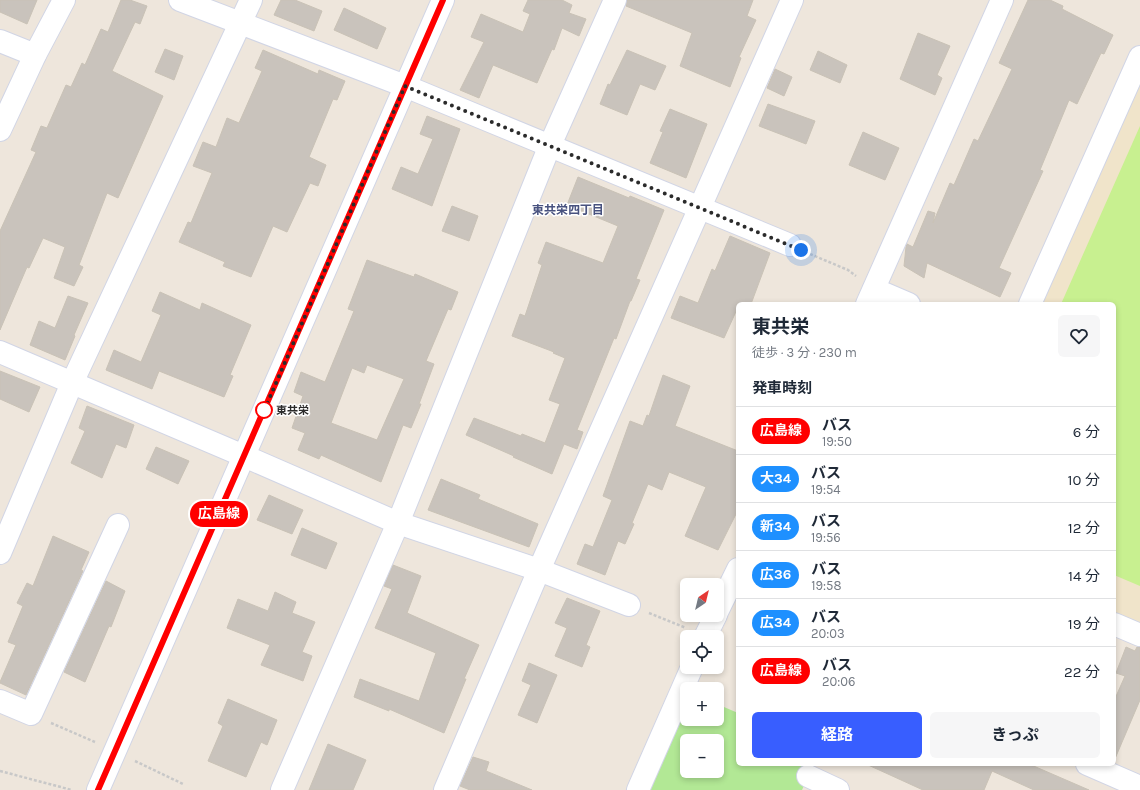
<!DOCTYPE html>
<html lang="ja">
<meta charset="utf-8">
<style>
body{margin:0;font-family:Karla,"Noto Sans JP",sans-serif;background:#f6f6f7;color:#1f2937;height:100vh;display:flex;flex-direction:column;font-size:15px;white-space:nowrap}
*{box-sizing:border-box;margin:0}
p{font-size:13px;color:#747a83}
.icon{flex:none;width:22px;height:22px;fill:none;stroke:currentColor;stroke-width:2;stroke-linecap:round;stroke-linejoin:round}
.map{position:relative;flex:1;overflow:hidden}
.side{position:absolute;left:736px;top:302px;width:380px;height:464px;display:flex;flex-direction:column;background:#fff;border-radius:6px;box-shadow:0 2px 6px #0003}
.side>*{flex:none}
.badge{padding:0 8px;border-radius:13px;font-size:14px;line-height:26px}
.needle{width:26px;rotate:35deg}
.buttons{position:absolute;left:680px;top:578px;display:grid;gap:8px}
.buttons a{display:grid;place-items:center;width:44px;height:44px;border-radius:6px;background:#fff;box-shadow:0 2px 6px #0003;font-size:20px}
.you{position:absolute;width:20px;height:20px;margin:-10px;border:3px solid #fff;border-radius:50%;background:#1a73e8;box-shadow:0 0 0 6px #1a73e833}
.map>.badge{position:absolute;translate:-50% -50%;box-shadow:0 0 0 2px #fff}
h2{padding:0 16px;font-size:15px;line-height:36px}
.round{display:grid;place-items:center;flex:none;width:42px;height:42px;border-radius:6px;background:#f6f6f7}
.overview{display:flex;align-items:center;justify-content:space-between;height:68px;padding:0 16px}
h1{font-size:19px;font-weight:700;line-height:30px}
.cta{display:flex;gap:8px;margin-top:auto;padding:8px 16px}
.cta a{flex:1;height:46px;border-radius:6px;background:#385eff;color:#fff;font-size:16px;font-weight:700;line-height:46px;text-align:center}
.cta a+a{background:#f6f6f7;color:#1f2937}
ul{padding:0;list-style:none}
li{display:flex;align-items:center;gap:12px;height:48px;padding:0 16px;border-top:1px solid #e0e1e3}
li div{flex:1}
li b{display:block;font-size:15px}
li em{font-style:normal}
li .badge{min-width:44px;font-weight:700;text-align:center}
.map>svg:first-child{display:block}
</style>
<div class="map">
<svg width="1140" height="790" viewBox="0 0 1140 790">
<rect width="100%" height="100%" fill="#eee6dc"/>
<polygon fill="#f0e4ca" points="1140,63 1140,635 1114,624 1114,304 1033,304"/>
<path fill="#b2e895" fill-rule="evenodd" d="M687 691V719H717V704L738 713V764H814L802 790H638ZM687 741H717V771H687Z"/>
<polygon fill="#c8f090" points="1140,126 1140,586 1114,575 1114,304 1061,304"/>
<g fill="#c9c3bc" stroke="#c9c2b6" fill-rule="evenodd">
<polygon points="0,0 37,0 27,24 0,12"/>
<polygon points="121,0 130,0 147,6 140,24 135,22 112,71 163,96 118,198 107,193 79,265 83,267 74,286 54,278 65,247 43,238 29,268 27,267 0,330 0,231 36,152 31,150 41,126 47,128 66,85 71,87 82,63 85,65 101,29 108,32"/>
<polygon points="281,0 295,0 322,11 314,31 274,15"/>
<polygon points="528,0 562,0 572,5 569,13 586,19 579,36 562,28 554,50 552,49 537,83 493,65 479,98 460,90 484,42 471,37 481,14 523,32 530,14 523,11"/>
<polygon points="627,0 753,0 747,16 756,20 739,57 741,58 730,87 680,66 692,33 626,6"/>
<polygon points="1028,0 1050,0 1063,6 1062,9 1113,35 1104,54 1101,53 1077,104 1069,100 1040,170 1043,171 999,268 1011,273 1000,297 927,263 924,278 904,266 906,247 907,244 913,247 928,211 935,213 933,223 950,183 954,185 974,139 978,141 1012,69 999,63"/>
<polygon points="344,8 386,28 377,49 334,30"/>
<polygon points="918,33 950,46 937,75 942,78 935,95 900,79"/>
<polygon points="165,49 183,56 174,80 155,72"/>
<polygon points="263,50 318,74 319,70 345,81 337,100 333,99 309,157 326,165 318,186 310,183 287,232 273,226 251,277 223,266 225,262 179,242 188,222 191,223 212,173 193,166 203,142 216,147 227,118 239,123 262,71 255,68"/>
<polygon points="627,50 666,66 655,90 640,84 627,115 600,104 608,84 610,85"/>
<polygon points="818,51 847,65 840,83 810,70"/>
<polygon points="775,69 792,77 784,96 767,88"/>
<polygon points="768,104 815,121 806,144 759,126"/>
<polygon points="670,109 707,124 686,178 650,163 663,132 660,131"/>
<polygon points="427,116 460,129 432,206 392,189 401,167 418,174 433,139 420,134"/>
<polygon points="863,132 899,148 885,180 849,165"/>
<polygon points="578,177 629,198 630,196 664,210 636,279 640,280 631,301 630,301 616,339 614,338 577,430 583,432 577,449 564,444 552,474 513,457 514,456 466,435 474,418 521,436 522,434 545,443 560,404 549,400 565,358 553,353 554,352 512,336 520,314 525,316 542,265 538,263 546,242 603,263 618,226 567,205"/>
<polygon points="452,206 478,216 469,241 442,231"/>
<polygon points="730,236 770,253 751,304 738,304 738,307 724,338 671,318 680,296 698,303 712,269 715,271"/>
<path d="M367 260 414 277 415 274 458 292 451 310 448 309 426 361 434 364 419 404H421L411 428 403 425 381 482 321 455 319 459 298 450 305 433 292 428 303 396 294 392 301 372 325 382 354 311 348 309ZM367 365 404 379 377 440 331 423 352 368 364 373Z"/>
<polygon points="160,292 200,310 202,303 251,325 230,375 233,376 224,397 159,371 152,389 106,370 114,350 141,362 161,315 152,311"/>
<polygon points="68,296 88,303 74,335 75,336 65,360 30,345 39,321 55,328"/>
<polygon points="0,371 40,387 29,412 0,399"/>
<polygon points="663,375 690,386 675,426 738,451 738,510 718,550 685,536 706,487 669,472 662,490 648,484 632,523 634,524 625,544 618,541 605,575 577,564 585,544 593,547 612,500 603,496 630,421 643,426 647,415 649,416"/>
<polygon points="87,406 134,425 126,448 116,444 102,478 71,463 85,431 79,428"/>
<polygon points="156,447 189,461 178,484 146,469"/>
<polygon points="441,479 480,495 478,499 538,524 529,547 428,510"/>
<polygon points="269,495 303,510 292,534 257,520"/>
<polygon points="302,528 337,543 326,569 291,555"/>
<polygon points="53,536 89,552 81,570 83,571 26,695 0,683 0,682 16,645 8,642 23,606 17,603 27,583 33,586"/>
<polygon points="393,565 421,576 407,613 479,645 464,679 466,679 444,733 389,709 389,711 354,697 360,679 419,701 436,653 375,628 392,589 384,586"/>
<polygon points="106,581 125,591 111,627 109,626 85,682 64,672"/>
<polygon points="275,592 296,602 292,613 315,622 302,652 312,656 303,681 261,665 270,645 227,628 238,599 268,611"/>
<polygon points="567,598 600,611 586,645 590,647 582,667 555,656 567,628 555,623"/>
<polygon points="1126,647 1135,651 1137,647 1140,647 1140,700 1114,761 1114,701 1125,676 1116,673"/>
<polygon points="529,663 557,675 537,723 518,715 531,685 522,681"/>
<polygon points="228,699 277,720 267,745 261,742 246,777 208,761 223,726 218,723"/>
<polygon points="328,744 366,760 353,790 309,790"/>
<polygon points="473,757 489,762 486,771 532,790 470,790 460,786"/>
<polygon points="866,764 1029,764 1089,790 1034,790 992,771 984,790 923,790"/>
</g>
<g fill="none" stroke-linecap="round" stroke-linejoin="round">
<defs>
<g id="minor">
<polyline points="180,0 405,86 790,245"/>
<polyline points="0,41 35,55"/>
<polyline points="0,130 35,55 64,0"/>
<polyline points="874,289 909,304"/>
<polyline points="867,304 1002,0"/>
<polyline points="1030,304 1140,57"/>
<polyline points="0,352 244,456 398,523 539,570 629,605"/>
<polyline points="0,553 72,383 251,0"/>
<polyline points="717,612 738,569"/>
<polyline points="1114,624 1140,635"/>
<polyline points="705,637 716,615"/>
<polyline points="0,701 31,714 118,525"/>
<polyline points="1087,764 1140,787"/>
<polyline points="808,776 838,790"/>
<polyline points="282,790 398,523 550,145 615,0"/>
<polyline points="445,790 539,570 792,0"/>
<polyline points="638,790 692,667"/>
</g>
<polyline id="tertiary" points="98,790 443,0"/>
</defs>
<use href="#minor" stroke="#d1d5e5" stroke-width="24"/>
<use href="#tertiary" stroke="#d1d5e5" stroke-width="24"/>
<g stroke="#c8c8c8" stroke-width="2.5" stroke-dasharray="3 2" stroke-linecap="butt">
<polyline points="810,254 848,270 856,276"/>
<polyline points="649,613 686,628"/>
<polyline points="51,723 95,742"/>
<polyline points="135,761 183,784"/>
<polyline points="0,771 72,790"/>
</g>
<use href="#minor" stroke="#fff" stroke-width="22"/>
<use href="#tertiary" stroke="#fff" stroke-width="22"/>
</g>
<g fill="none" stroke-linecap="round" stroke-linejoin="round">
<defs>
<polyline id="line" points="98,790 443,0"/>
</defs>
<use href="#line" stroke="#fff" stroke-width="9"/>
<use href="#line" stroke="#f00" stroke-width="6"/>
<polyline stroke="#2b2b2b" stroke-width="4" stroke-dasharray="0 7.2" points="264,410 263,413 405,86 801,250"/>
</g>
<circle fill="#fff" stroke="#f00" stroke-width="2" cx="264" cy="410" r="8"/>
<g text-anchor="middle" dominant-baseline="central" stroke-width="3" stroke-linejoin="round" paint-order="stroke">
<g font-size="11" font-weight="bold" fill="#2b2b2b" stroke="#fff" text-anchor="start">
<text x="276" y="410">東共栄</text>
</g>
<g font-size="12" font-weight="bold" fill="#48527f" stroke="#fff">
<text x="568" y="210">東共栄四丁目</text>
</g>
</g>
</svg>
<div class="buttons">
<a><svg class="needle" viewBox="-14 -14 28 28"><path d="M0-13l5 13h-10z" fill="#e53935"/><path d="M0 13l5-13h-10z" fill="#747a83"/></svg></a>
<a><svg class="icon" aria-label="locate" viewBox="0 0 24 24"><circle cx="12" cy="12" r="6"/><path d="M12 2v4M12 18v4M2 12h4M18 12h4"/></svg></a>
<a>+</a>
<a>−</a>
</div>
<div class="you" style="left:801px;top:250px"></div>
<b class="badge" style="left:219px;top:514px;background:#f00;color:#fff">広島線</b>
<section class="side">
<div class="overview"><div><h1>東共栄</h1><p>徒歩 · 3 分 · 230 m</p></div><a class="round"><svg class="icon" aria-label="heart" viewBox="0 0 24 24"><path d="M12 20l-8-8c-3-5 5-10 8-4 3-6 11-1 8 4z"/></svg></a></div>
<h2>発車時刻</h2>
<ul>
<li><span class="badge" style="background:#f00;color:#fff">広島線</span><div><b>バス</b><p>19:50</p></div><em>6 分</em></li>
<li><span class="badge" style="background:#1e90ff;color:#fff">大34</span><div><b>バス</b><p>19:54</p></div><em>10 分</em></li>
<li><span class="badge" style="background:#1e90ff;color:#fff">新34</span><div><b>バス</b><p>19:56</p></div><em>12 分</em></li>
<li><span class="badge" style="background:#1e90ff;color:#fff">広36</span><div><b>バス</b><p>19:58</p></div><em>14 分</em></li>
<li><span class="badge" style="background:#1e90ff;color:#fff">広34</span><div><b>バス</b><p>20:03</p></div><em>19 分</em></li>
<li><span class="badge" style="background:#f00;color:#fff">広島線</span><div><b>バス</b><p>20:06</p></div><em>22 分</em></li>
</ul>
<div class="cta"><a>経路</a><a>きっぷ</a></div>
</section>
</div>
